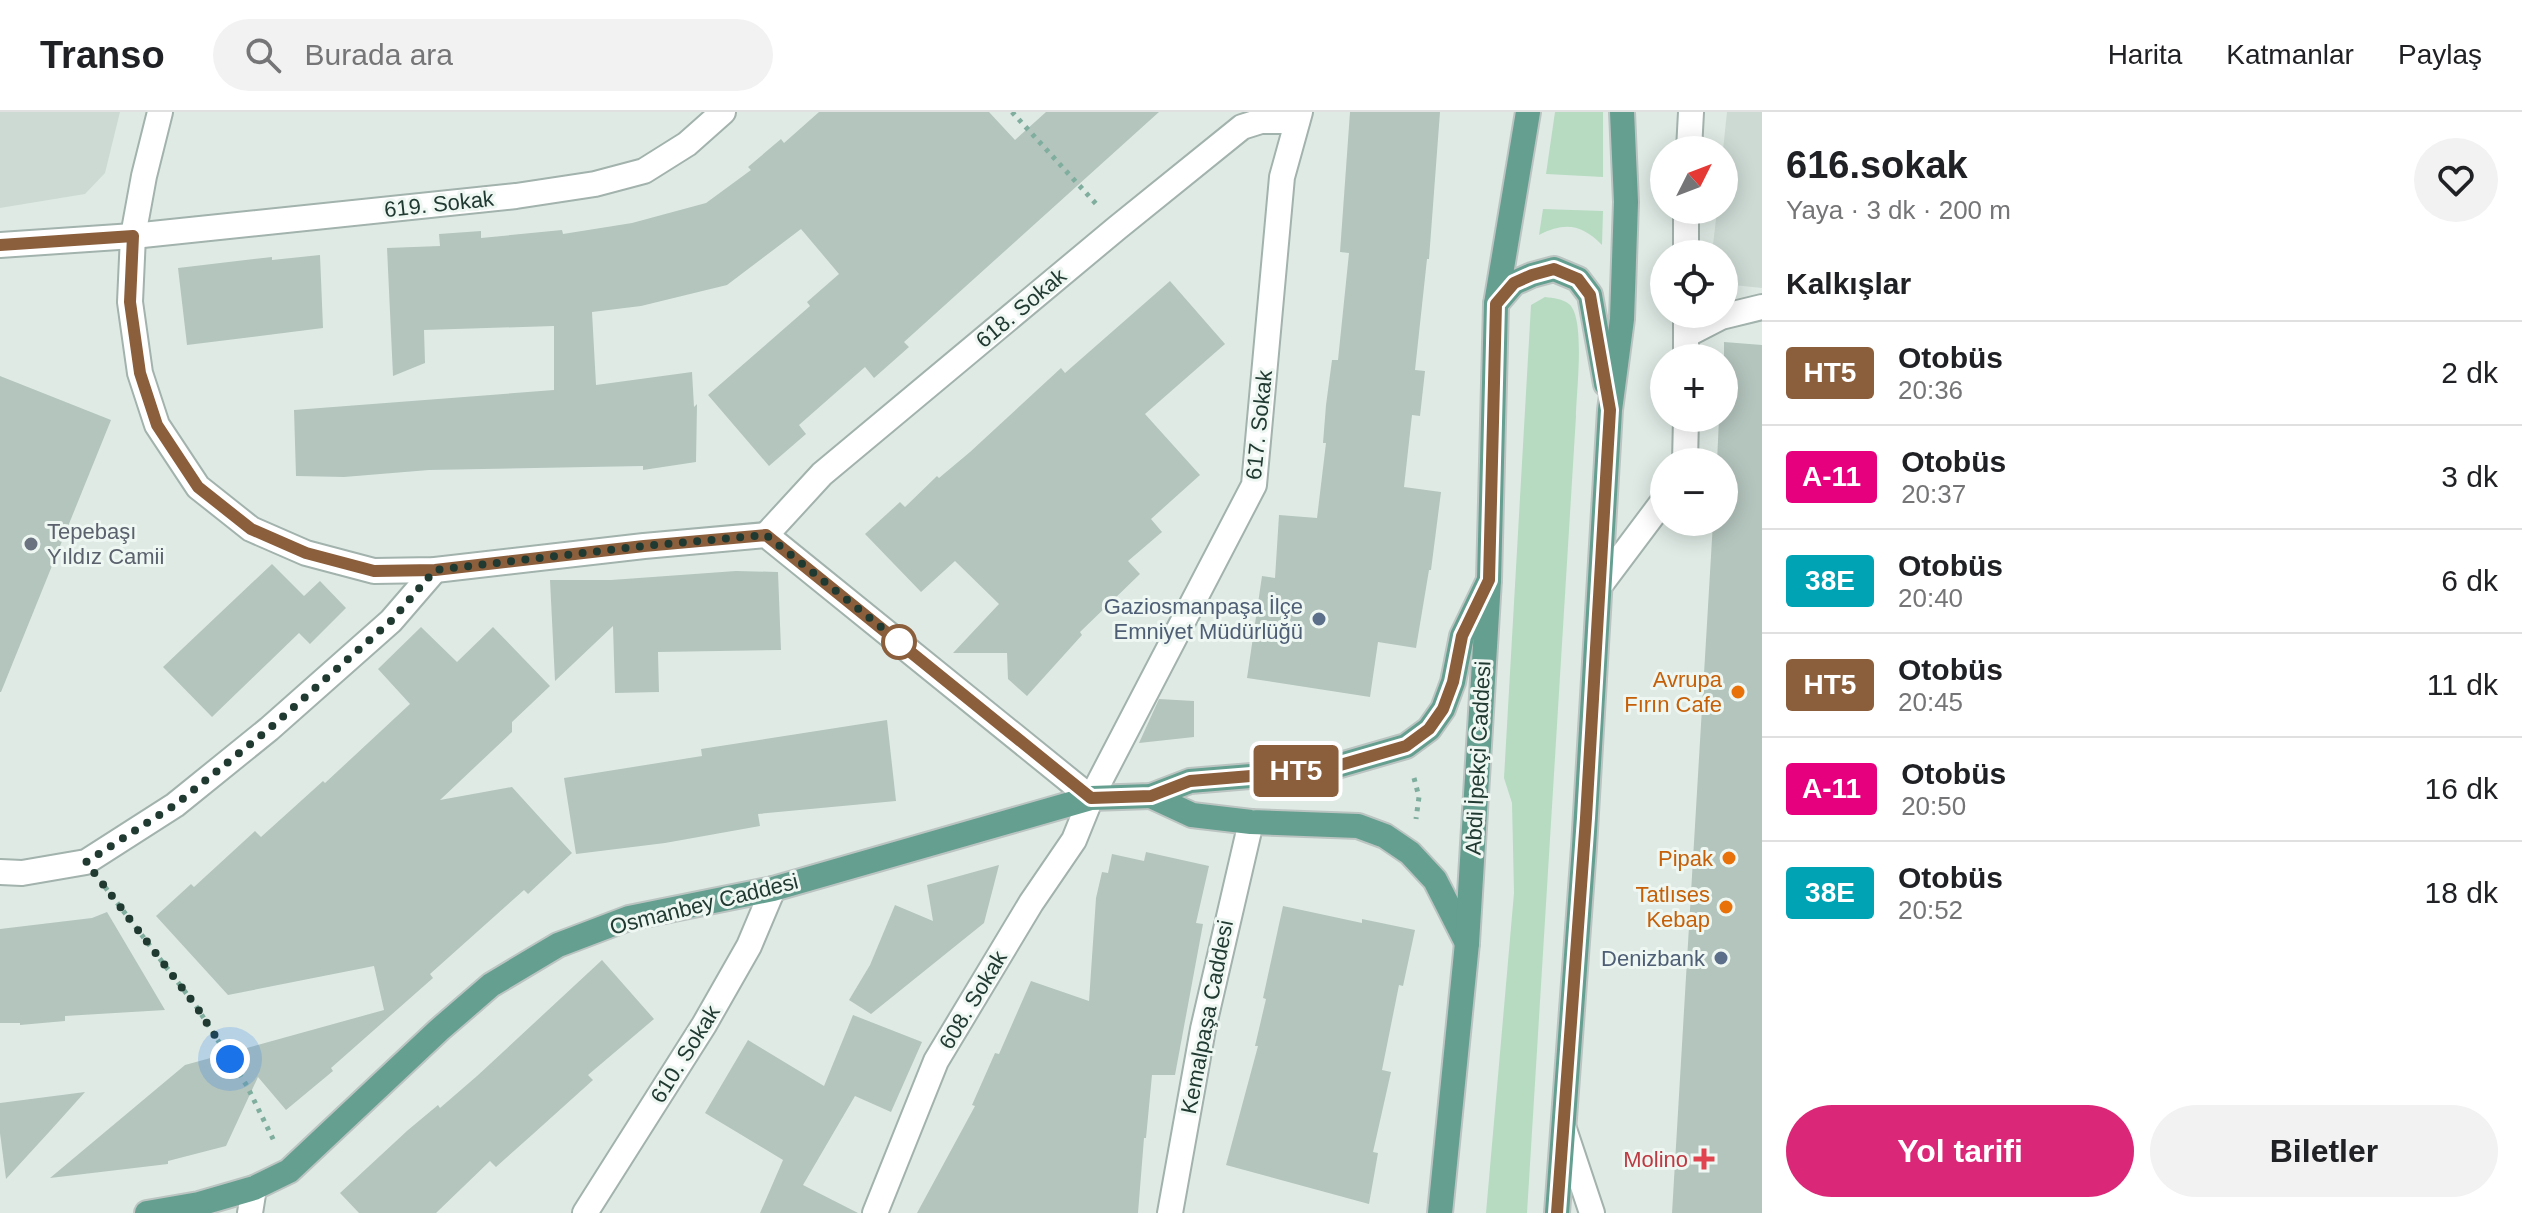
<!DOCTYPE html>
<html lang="tr">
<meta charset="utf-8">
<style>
body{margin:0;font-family:Helvetica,sans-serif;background:#f2f2f2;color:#202124;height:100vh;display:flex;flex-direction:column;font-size:30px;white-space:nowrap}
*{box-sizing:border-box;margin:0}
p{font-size:26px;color:#757577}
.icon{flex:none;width:44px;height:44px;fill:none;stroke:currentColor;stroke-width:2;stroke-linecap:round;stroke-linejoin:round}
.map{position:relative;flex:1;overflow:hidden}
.drawer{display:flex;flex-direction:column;background:#fff;width:760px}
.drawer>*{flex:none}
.badge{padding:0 16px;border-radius:6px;font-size:28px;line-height:52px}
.needle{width:52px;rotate:48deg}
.tools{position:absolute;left:1650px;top:24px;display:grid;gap:16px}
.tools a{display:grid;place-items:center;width:88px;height:88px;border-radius:50%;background:#fff;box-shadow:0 4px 20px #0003;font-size:40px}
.you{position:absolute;width:40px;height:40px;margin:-20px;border:6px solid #fff;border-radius:50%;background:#1a73e8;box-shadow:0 0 0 12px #1a73e833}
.map>.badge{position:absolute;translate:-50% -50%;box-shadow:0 0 0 4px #fff}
h2{padding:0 24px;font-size:30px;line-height:72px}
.round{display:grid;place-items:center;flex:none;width:84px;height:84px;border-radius:42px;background:#f2f2f2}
.head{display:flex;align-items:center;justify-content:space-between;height:136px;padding:0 24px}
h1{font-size:38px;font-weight:800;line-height:60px}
.cta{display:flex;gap:16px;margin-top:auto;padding:16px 24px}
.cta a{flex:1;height:92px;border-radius:48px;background:#db2777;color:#fff;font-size:32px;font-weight:800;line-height:92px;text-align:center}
.cta a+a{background:#f2f2f2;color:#202124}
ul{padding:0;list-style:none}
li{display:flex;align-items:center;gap:24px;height:104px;padding:0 24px;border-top:2px solid #e0e0e0}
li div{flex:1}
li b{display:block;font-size:30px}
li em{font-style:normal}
li .badge{min-width:88px;font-weight:700;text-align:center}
header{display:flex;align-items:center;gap:48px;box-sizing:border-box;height:112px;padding:0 40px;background:#fff;border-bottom:2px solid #e0e0e0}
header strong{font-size:38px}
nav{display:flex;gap:44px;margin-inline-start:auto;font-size:28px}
.search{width:560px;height:72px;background:#f2f2f2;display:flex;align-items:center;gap:20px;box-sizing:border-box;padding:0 28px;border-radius:44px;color:#757577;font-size:30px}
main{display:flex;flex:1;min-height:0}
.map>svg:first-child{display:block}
</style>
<header>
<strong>Transo</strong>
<div class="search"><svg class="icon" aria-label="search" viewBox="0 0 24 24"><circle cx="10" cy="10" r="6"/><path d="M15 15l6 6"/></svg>Burada ara</div>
<nav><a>Harita</a><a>Katmanlar</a><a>Paylaş</a></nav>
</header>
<main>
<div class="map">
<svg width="1762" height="1101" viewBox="0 0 1762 1101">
<rect width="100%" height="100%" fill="#dfeae5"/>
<g fill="#cddad4">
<polygon points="0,0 120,0 105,61 85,82 0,96"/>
<polygon points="1727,0 1762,0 1762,176 1724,172 1724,142 1712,142 1717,98 1724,98 1723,38"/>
</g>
<g fill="#b7dbc1">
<polygon points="1555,0 1603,0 1603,65 1546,62"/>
<path d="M1543 97 1603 99 1602 133C1581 112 1565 110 1539 123Z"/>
<path d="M1545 185C1553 186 1563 187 1569 192 1586 206 1576 282 1576 304L1527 1101H1486L1514 781 1512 691 1504 666 1531 193Z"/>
</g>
<g fill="#b4c5be">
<polygon points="819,0 989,0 1015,28 1046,0 1159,0 904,230 909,235 874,266 865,255 799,313 806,322 769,354 708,283 810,194 807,190 839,162 801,117 727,173 641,194 592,200 596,273 692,260 694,295 697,292 696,350 643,358 643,354 429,358 344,365 296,364 294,298 554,278 554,214 424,218 425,251 393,264 387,136 440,134 439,122 481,119 481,126 562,118 563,122 632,111 706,91 751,58 748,55 781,27 784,31"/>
<polygon points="1350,0 1440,0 1429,147 1427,147 1415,258 1425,259 1420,304 1412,303 1404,375 1441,380 1431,458 1429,458 1416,536 1378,530 1370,585 1247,566 1262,464 1275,466 1279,403 1317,406 1326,331 1323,331 1326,293 1332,248 1338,248 1349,141 1340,140"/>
<polygon points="320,143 323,216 187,233 178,156 272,145 272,148"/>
<polygon points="1170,169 1225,232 1145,302 1200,363 1151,407 1162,420 1128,449 1140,462 1080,520 1082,523 1027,584 1008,567 1007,541 953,541 999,492 955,449 921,480 865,422 900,390 905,395 937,364 939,366 970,340 1061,256 1065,261"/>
<polygon points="1724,230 1762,233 1762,1101 1672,1101 1713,410 1724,410 1724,350 1717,350 1719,306 1724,306"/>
<polygon points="0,264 111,308 1,580 0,580"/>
<polygon points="272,452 304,484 320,469 346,496 310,532 299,521 212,605 163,555"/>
<polygon points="736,459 778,460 781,538 658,540 659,580 615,581 613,514 555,569 550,468 611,468"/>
<polygon points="421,515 457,550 493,515 550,574 512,610 512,620 440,688 512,675 572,741 528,782 524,778 430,862 433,866 331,956 333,959 286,998 258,965 226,1034 168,1049 168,1052 50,1066 185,953 384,898 374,854 228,883 156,804 191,772 194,775 255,719 261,725 323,669 325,671 410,592 378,557"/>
<polygon points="1159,587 1194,589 1194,625 1139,631"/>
<polygon points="887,608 896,689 758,702 760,714 665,731 576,742 564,666 702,644 701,637"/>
<polygon points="1146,740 1209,754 1196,811 1203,812 1175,963 1152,963 1146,1026 1144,1026 1138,1101 917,1101 975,994 972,993 995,941 999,942 1031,869 1089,889 1096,786 1102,760 1108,761 1112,742 1144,749"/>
<polygon points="999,753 984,811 871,902 849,888 870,853 895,793 933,809 927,773"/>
<polygon points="1283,794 1362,811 1362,807 1415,818 1403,874 1399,873 1382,958 1391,960 1373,1040 1378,1041 1369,1092 1226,1053 1258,934 1255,934 1266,887 1263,886"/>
<polygon points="107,800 165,898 65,904 65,909 20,913 20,911 0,911 0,817 92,806"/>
<polygon points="602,848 654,907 588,963 593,968 533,1022 496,1055 490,1049 436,1101 359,1101 340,1081 408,1018 438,993 440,996 477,964"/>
<polygon points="853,903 922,930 891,1000 855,984 803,1073 858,1101 760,1101 783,1048 705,1001 748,928 824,974"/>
<polygon points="85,980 50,1019 6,1067 0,1021 0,991"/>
</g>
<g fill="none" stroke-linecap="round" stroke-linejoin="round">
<defs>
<g id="minor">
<polyline points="160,0 144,64 133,124 130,190 140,261 157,313 198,375 251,417 306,441 374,459 435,458 644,434 766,423 1091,686"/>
<polyline points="1689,38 1691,0"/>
<polyline points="0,133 133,124 516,84 595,72 644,59 687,32 723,0"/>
<polyline points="1686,142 1686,98"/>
<polyline points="1686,223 1721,205 1762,195"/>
<polyline points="1686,246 1686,202"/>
<polyline points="1685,350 1686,306"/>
<polyline points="766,423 822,362 1117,116 1242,15 1261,9 1297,9"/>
<polyline points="1601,472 1664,388"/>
<polyline points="0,760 22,761 86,750 175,693 269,617 391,509 435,458"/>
<polyline points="1564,1017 1592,1101"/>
<polyline points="250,1101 254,1076"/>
<polyline points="585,1101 704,913 749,834 773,777"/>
<polyline points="875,1101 936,949 1031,791 1074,728 1091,686 1254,373 1282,65 1300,0"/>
<polyline points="1170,1101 1203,917 1251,710"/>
</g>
<g id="major">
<polyline points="1496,192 1514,171 1532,163 1554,157 1578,167 1590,183 1606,272"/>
<polyline points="1151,684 1192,703 1251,710 1358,714 1385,724 1410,741 1435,768 1467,831"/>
<polyline points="147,1101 199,1092 254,1076 289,1059 439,918 491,873 558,833 629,806 773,777 1091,686 1151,684 1190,669 1323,658 1406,634 1429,617 1443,597 1453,570 1462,524 1489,468"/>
<polyline points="1440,1101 1467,831 1489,468 1496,192 1528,0"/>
<polyline points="1557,1101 1584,735 1610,298 1622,207 1626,90 1622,0"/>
</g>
</defs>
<use href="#minor" stroke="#a2b2ac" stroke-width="28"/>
<use href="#major" stroke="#bcc4c2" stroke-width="28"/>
<g stroke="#7fad9e" stroke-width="5" stroke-dasharray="4 6" stroke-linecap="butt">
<polyline points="1012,0 1098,94"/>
<polyline points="1414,666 1419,685 1416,707"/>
<polyline points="105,775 196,894 247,974 274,1029"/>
</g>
<use href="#minor" stroke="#fff" stroke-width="24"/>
<use href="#major" stroke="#649f8f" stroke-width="24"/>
</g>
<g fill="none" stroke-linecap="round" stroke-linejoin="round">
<defs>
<polyline id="line" points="0,133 133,124 130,190 140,261 157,313 198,375 251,417 306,441 374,459 435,458 644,434 766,423 1091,686 1151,684 1190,669 1323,658 1406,634 1429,617 1443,597 1453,570 1462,524 1489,468 1496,192 1514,171 1532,163 1554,157 1578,167 1590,183 1610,298 1586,706 1557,1101"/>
</defs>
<use href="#line" stroke="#fff" stroke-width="18"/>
<use href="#line" stroke="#8b5e3c" stroke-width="12"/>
<polyline stroke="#203a32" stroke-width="8" stroke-dasharray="0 14.4" points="230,947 196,894 86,750 175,693 269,617 391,509 435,458 644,434 766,423 906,535 899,530"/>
</g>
<circle fill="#6b7280" stroke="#eff7f3" stroke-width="3" cx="31" cy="432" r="8"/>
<g fill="#5c6f8a" stroke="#eff7f3" stroke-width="3">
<circle cx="1319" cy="507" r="8"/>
<circle cx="1721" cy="846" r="8"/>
</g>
<circle fill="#fff" stroke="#8b5e3c" stroke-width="4" cx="899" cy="530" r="16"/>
<g fill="#e8710a" stroke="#eff7f3" stroke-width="3">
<circle cx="1738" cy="580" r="8"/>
<circle cx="1729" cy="746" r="8"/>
<circle cx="1726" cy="795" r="8"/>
</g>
<path fill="#e0444e" stroke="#eff7f3" stroke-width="3" d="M1700 1035h8v8h8v8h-8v8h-8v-8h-8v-8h8z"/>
<g text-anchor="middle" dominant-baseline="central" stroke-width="6" stroke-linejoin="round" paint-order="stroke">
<g font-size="22" fill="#203a32" stroke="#eff7f3">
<text transform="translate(439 92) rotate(-6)">619. Sokak</text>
<text transform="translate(1021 196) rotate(-40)">618. Sokak</text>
<text transform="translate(1259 313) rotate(-84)">617. Sokak</text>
<text transform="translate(1478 646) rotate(-87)">Abdi İpekçi Caddesi</text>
<text transform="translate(704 792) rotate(-14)">Osmanbey Caddesi</text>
<text transform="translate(973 888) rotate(-59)">608. Sokak</text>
<text transform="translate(1207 905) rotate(-79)">Kemalpaşa Caddesi</text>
<text transform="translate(685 942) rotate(-58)">610. Sokak</text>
</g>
<g font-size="22" fill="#5b616d" stroke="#eff7f3" text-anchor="start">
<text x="47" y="419">Tepebaşı<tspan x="47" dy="25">Yıldız Camii</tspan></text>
</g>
<g font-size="22" fill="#4e5e75" stroke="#eff7f3" text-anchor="end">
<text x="1303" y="494">Gaziosmanpaşa İlçe<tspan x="1303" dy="25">Emniyet Müdürlüğü</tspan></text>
<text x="1705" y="846">Denizbank</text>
</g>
<g font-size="22" fill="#c56008" stroke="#eff7f3" text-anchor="end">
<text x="1722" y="567">Avrupa<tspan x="1722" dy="25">Fırın Cafe</tspan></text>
<text x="1713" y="746">Pipak</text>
<text x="1710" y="782">Tatlıses<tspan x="1710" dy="25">Kebap</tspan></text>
</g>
<g font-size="22" fill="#be3a42" stroke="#eff7f3" text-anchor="end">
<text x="1688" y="1047">Molino</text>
</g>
</g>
</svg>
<div class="tools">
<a><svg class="needle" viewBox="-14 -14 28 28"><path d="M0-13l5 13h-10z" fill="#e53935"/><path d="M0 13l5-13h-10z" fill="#757577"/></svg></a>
<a><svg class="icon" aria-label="locate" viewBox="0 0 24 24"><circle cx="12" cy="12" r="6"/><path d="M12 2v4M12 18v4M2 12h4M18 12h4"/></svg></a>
<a>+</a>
<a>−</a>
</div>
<div class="you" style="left:230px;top:947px"></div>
<b class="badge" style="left:1296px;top:659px;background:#8b5e3c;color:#fff">HT5</b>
</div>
<section class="drawer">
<div class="head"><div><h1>616.sokak</h1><p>Yaya · 3 dk · 200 m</p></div><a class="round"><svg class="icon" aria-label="heart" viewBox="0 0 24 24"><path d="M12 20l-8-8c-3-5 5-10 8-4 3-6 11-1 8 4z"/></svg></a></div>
<h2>Kalkışlar</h2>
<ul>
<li><span class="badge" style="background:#8b5e3c;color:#fff">HT5</span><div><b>Otobüs</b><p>20:36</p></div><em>2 dk</em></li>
<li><span class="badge" style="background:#e6007e;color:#fff">A-11</span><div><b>Otobüs</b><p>20:37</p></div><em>3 dk</em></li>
<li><span class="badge" style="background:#00a3b4;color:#fff">38E</span><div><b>Otobüs</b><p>20:40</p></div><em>6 dk</em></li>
<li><span class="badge" style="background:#8b5e3c;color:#fff">HT5</span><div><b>Otobüs</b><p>20:45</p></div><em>11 dk</em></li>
<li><span class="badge" style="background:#e6007e;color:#fff">A-11</span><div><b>Otobüs</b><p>20:50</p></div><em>16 dk</em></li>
<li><span class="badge" style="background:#00a3b4;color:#fff">38E</span><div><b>Otobüs</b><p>20:52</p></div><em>18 dk</em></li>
</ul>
<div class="cta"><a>Yol tarifi</a><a>Biletler</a></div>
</section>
</main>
